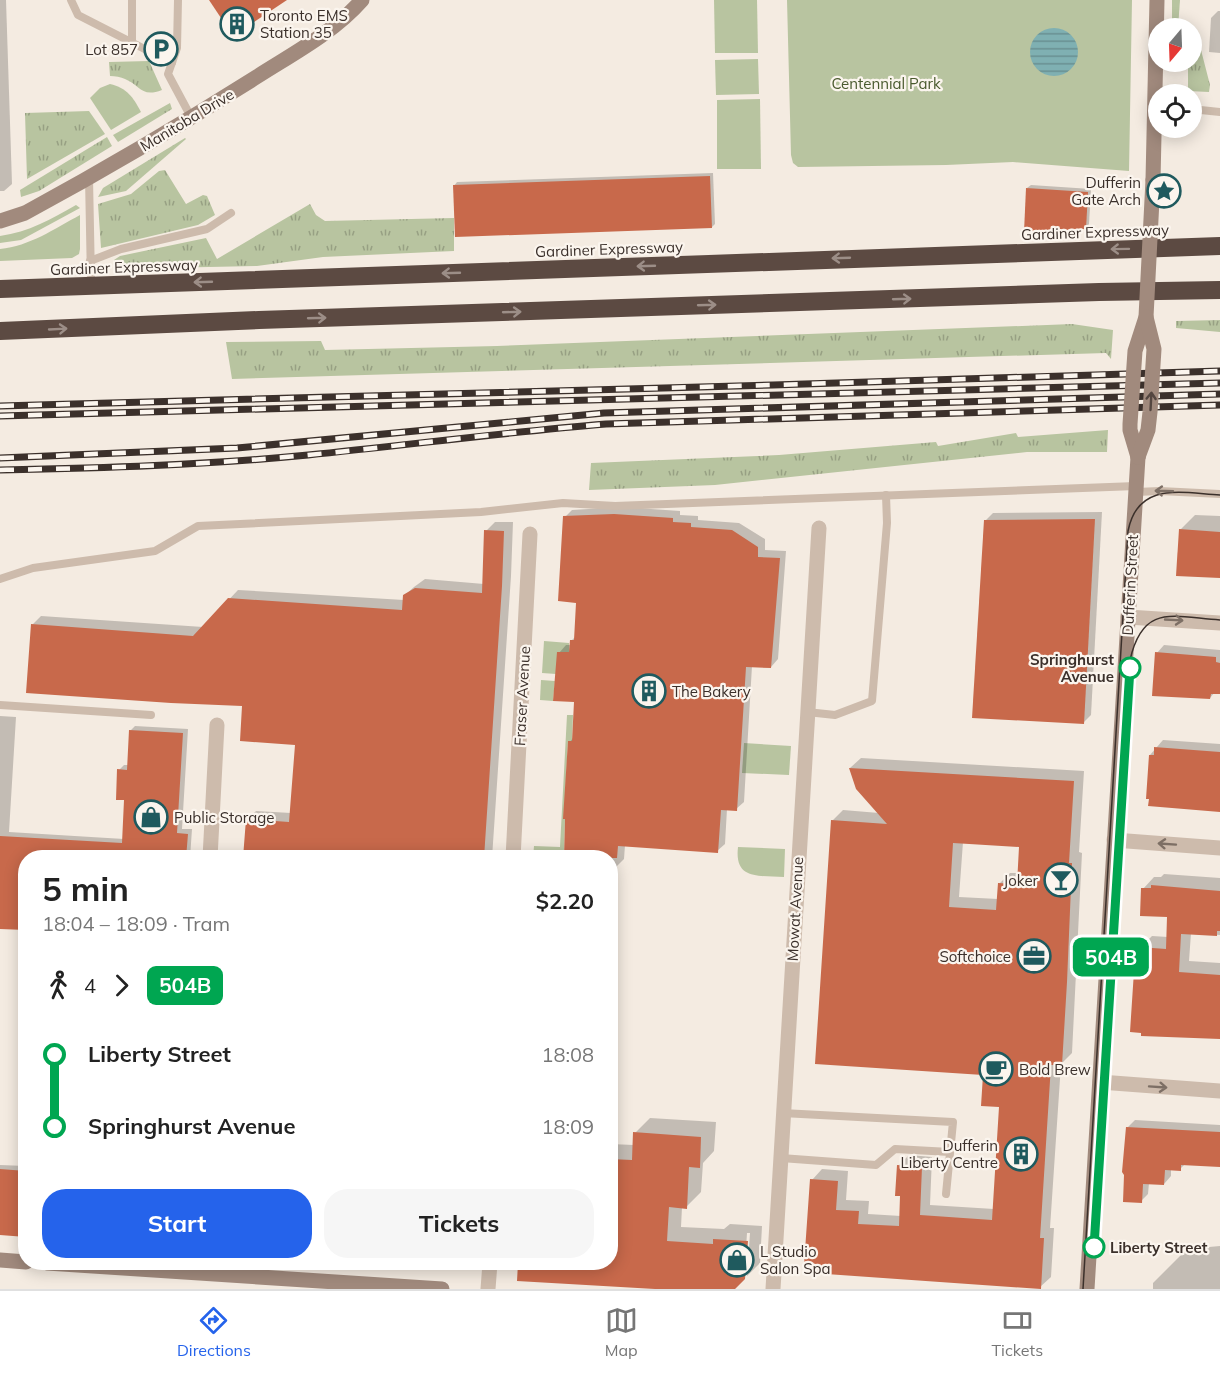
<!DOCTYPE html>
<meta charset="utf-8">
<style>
body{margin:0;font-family:Mulish,sans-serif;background:#f6f6f6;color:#222;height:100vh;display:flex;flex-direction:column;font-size:22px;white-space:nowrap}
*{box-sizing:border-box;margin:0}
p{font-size:20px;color:#767676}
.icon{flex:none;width:33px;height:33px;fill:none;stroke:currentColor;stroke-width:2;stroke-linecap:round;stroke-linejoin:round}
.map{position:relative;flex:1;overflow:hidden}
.drawer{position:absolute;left:18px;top:850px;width:600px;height:420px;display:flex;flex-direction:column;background:#fff;border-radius:24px;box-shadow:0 3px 15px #0003}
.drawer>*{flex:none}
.badge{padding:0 12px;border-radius:9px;font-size:21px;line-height:39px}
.needle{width:39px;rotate:199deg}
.buttons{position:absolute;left:1148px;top:18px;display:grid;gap:12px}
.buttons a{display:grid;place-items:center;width:54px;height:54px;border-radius:50%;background:#fff;box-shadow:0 3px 15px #0003;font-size:30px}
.map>.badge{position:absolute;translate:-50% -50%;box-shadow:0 0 0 3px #fff}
.legs{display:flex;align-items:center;gap:9px;height:66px;padding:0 24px;font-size:20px}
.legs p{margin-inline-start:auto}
.overview{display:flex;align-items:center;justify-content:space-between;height:102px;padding:0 24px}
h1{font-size:33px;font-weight:700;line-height:45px}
.cta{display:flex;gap:12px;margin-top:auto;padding:12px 24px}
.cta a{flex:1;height:69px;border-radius:24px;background:#2563eb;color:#fff;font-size:24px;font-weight:700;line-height:69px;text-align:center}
.cta a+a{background:#f6f6f6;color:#222}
ul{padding:0 24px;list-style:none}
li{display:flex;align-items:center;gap:21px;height:72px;font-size:22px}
li i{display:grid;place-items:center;width:9px;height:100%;margin:0 8px;background:currentColor}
li i::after{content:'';width:15px;height:15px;margin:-8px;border:4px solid;border-radius:50%;background:#fff}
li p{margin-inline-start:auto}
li:first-child i{background:linear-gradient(#0000 50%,currentColor 0)}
li:last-child i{background:linear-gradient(currentColor 50%,#0000 0)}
.tab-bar{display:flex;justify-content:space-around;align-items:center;height:84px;border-top:2px solid #e0e0e0;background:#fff;font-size:16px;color:#767676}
.tab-bar a{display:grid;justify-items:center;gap:3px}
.tab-bar .on{color:#2563eb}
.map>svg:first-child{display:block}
</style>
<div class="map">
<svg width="1220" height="1289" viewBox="0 0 1220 1289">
<defs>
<pattern id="grass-tufts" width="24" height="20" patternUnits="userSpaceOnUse" patternTransform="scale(1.5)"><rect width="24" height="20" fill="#b8c4a0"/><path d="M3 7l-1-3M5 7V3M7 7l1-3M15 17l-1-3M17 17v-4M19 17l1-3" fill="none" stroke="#97a083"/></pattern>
<pattern id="water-rules" width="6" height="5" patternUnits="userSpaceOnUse" patternTransform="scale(1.5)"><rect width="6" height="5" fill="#7fb0b2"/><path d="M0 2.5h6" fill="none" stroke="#699091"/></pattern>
</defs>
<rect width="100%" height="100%" fill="#f4ebe1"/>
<g fill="url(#grass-tufts)">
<polygon points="1172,0 1180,0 1178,28 1172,28"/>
<polygon points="1201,50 1210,85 1209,92 1188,91 1188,62 1191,62 1191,55"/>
<path d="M149 61 162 90C141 98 140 85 125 79 121 77 115 76 110 76L109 62Z"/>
<polygon points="170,103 172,109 118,142 113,135"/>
<polygon points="89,111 105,134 27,179 25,113"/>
<polygon points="107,137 112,146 39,191 21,197 20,190"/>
<polygon points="185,138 186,139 126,191 98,197 103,188"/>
<polygon points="165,170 186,204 203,195 207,196 215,215 198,225 101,248 98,204 131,194 159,171"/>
<polygon points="310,204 316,215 325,221 454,218 454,251 323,257 257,266 114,269 114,260 120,256 206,238 217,259"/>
<polygon points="1220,320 1220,332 1176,328 1176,321"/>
<polygon points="1072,324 1113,330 1111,359 1106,353 232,379 226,342 321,341 325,350 497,346"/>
<polygon points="1108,430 1107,452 1027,452 715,485 589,490 591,463 779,455 936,442 938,446 1016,433 1018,437"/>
</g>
<g fill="#b8c4a0">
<polygon points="714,0 757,0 758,53 715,53"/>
<polygon points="787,0 1132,0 1129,171 1013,162 946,165 798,167 793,163 791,155"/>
<polygon points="758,59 759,94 716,95 715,60"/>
<path d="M110 84C127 88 133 97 141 112L111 130 90 98 100 88Z"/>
<polygon points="760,99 761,169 717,169 717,100"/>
<path d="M76 205 80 208 21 240 0 243V236C29 232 51 219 76 205Z"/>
<path d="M80 215V249L79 254 72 258 0 261V249C30 246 54 229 80 215Z"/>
<polygon points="544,641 569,643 569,652 556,674 542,673"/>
<polygon points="541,680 555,681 553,701 540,700"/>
<polygon points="567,715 573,715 572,741 568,741 564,819 565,819 564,858 533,858 534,846 560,847"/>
<polygon points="744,743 791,746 789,775 742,773"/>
<path d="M738 847 785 849 784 877C760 875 734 881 738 847Z"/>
</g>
<circle fill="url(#water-rules)" cx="1054" cy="52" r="24"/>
<g fill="#0003" fill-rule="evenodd">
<polygon points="0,0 6,0 12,184 4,191 0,191"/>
<polygon points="1218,11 1220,11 1220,53 1209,52 1211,18"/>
<polygon points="713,173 715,224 712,227 454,186 457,182"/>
<polygon points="1031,185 1091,189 1089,224 1086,228 1027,188"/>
<polygon points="622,507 680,511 680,515 698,516 698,520 739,523 765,539 765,550 786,551 778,659 771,667 752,666 744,802 736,809 727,809 725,844 717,851 625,845 624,859 616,867 610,866 610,858 565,858 570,742 573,738 576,701 559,653 566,645 571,645 571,641 576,636 578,601 565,517 572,510"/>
<polygon points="1102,512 1091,715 1084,722 985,521 993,513"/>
<polygon points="1195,515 1220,516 1220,576 1180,530"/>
<polygon points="495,522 513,522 511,576 492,858 245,858 247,820 256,811 291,813 296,744 244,704 32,625 41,616 203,627 238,590 404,600 404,596 414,587 425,579 484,584 486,531"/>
<polygon points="1164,645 1220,650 1220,694 1214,693 1210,698 1157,653"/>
<polygon points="0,716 16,717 9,832 124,839 126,799 119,770 124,765 128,765 130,731 135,726 188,729 182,829 192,829 190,858 26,858 0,927"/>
<polygon points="1163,740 1220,744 1220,810 1150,755"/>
<path d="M861 758 1084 771 1079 852 1082 853 1072 1053 1061 1064 1050 1228H1054L1051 1277 1040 1287 813 1271 812 1180 822 1169 848 1171 846 1200 869 1201 868 1214 901 1216 902 1195 898 1166 909 1155 932 1157 930 1205 994 1209 1001 1105 984 1074 832 821 843 810 879 813 850 768ZM963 842 1021 846 1019 873H1010L999 884 998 899 959 897Z"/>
<polygon points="1164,874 1220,878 1220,935 1191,933 1189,961 1220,963 1220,1039 1135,971 1139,967 1140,948 1152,936 1168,937 1169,916 1143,889 1154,877 1161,877"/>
<polygon points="650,1118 716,1122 714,1151 703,1163 701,1192 686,1207 682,1207 681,1227 724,1229 730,1224 762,1226 760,1263 747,1276 750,1233 747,1233 744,1279 733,1289 680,1289 519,1263 610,1263 610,1144 634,1145 635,1133"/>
<polygon points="1135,1120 1220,1125 1220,1166 1185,1164 1180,1169 1171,1169 1171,1176 1164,1184 1149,1183 1148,1194 1141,1201 1127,1128"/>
<polygon points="0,1165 26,1166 26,1235 0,1233"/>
<polygon points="1220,1246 1220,1289 1153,1289 1153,1283 1187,1249"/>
<polygon points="437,1263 461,1263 459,1265"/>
</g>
<g fill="#c8694b" fill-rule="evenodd">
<polygon points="209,0 287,0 233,36"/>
<polygon points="710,176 712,228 455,237 453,185"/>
<polygon points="1026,188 1088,192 1086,229 1024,232"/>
<polygon points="614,514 673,518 673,522 691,523 691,527 732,530 758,547 758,557 780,558 771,668 746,667 737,811 721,810 718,853 618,846 617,858 564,858 565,819 563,819 568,741 572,741 574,702 553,701 557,652 569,652 570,640 574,640 576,603 558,601 563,516"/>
<polygon points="1095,519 1084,724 972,718 984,520"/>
<polygon points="1179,529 1220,532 1220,578 1176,576"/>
<polygon points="484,530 504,531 502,586 484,858 243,858 246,819 289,822 295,745 240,741 242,706 171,703 26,693 31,624 193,636 228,598 402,610 403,595 415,588 482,593"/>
<polygon points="1155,652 1216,657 1216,662 1220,663 1220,694 1211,694 1210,699 1152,696"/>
<polygon points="129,730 183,733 177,833 188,834 186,858 26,858 26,930 0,929 0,836 122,843 124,800 116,800 117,769 127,770"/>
<polygon points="1154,747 1220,752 1220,812 1148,806 1149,799 1146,799 1149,755 1154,755"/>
<path d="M849 768 1074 781 1069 863H1072L1067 982 1062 1065H1051L1040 1238H1044L1041 1289 812 1273 804 1265 810 1179 838 1181 836 1210 859 1211 858 1224 899 1226 900 1196H895L897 1165 922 1167 920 1215 992 1220 999 1107 981 1106 983 1075 815 1064 831 820 887 824 856 789ZM953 843 1019 847 1017 884 998 883 996 910 949 907Z"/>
<polygon points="1151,885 1220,891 1220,931 1217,931 1217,936 1181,934 1179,972 1220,975 1220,1039 1141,1036 1141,1033 1130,1032 1134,971 1137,971 1139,947 1166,949 1167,917 1140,916 1141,888 1151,888"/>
<polygon points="1126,1127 1220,1132 1220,1167 1181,1165 1181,1171 1165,1170 1164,1185 1143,1184 1142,1203 1123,1202 1124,1175 1122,1172"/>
<polygon points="633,1132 701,1137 700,1168 689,1167 687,1209 669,1207 667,1241 713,1244 713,1239 748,1241 745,1279 735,1289 655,1289 517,1281 518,1263 610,1263 610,1159 632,1160"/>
<polygon points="0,1169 26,1171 26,1237 0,1235"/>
</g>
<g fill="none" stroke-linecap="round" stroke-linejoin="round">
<g stroke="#cdbbac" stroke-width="8">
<polyline points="71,0 78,15 172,63"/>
<polyline points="178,0 177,48 168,74 191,117"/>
<polyline points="132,42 132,0"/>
<polyline points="1191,109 1220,112"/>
<polyline points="89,178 91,280"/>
<polyline points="90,261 121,249 207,229 231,213"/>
<polyline points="1136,492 1160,491 1220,494"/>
<polyline points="0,579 33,568 155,551 198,526 481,512 563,503 615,506 1136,486"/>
<polyline points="0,705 151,715"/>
<polyline points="807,712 835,715 872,701 887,523 886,495"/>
<polyline points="782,1113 953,1122 946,1194"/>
<polyline points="781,1158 876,1165 895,1149 950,1152"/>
</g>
<g stroke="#cdbbac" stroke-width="15">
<polyline points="1128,617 1220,623"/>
<polyline points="1114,840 1220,848"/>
<polyline points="210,858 217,725"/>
<polyline points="513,858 530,534"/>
<polyline points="1100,1082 1220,1091"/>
<polyline points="488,1289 490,1263"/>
<polyline points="773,1289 819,528"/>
</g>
<g stroke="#a18a7d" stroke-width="15">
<polyline points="1153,180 1157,0"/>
<path d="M0 221 25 213C104 170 182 124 258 76 294 53 334 32 362 0"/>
<polyline points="0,1260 26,1262"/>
<polyline points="47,1263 442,1289"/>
<polyline points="1087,1289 1138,457"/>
</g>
<g stroke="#5c4a42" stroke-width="18">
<polyline points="0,289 1220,246"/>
<polyline points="0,331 259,320 1099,292 1220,290"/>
</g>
<g stroke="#3b302b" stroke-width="1.5">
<path d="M1122 777 1130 660C1143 603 1173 617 1220 620"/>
<path d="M1083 1289 1128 531C1138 481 1181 493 1220 495"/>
</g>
<defs>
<g id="rail">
<polyline points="0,406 773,385 1220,371"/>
<polyline points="0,416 1220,383"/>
<polyline points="0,458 237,448 604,413 1220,394"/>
<path d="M0 470C103 468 206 465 308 455 408 445 507 432 606 424L1220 405"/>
</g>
</defs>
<use href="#rail" stroke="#3b302b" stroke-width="7"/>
<use href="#rail" stroke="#fbf5ee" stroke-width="4.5" stroke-dasharray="14" stroke-linecap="butt"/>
<g stroke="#a18a7d" stroke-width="15">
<polyline points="1138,457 1130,430 1130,424 1135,351 1146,317 1153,180"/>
<polyline points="1138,457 1148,430 1150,412 1154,349 1146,317"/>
</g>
</g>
<defs><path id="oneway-shaft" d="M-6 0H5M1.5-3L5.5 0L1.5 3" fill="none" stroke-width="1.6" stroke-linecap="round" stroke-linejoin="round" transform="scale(1.5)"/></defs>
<g stroke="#9c8e87">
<use href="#oneway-shaft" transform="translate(1120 249) rotate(179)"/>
<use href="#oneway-shaft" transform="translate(841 258) rotate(178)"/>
<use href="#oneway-shaft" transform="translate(646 266) rotate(178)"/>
<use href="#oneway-shaft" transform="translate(451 273) rotate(178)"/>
<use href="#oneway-shaft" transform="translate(203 282) rotate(178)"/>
<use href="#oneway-shaft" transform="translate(902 299) rotate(-2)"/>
<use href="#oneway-shaft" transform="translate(707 305) rotate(-2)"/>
<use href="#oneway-shaft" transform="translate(512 312) rotate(-2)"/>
<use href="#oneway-shaft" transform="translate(317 318) rotate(-2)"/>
<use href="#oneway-shaft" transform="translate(58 329) rotate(-3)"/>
</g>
<use stroke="#544640" href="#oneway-shaft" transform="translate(1151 401) rotate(-87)"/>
<g stroke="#7d6f65">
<use href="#oneway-shaft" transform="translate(1164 491) rotate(-178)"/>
<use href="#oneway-shaft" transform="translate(1174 620) rotate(3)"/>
<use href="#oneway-shaft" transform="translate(1167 844) rotate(-176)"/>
<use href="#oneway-shaft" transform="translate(1158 1087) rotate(4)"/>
</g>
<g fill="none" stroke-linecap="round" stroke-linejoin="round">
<defs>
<polyline id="line-1" points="1094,1247 1130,668"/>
</defs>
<use href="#line-1" stroke="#fff" stroke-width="14"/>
<use href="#line-1" stroke="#00a651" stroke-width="9"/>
</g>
<defs>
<symbol id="building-ring" viewBox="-11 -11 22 22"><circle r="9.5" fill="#fbf5ee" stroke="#1f5a5e" stroke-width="1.5"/><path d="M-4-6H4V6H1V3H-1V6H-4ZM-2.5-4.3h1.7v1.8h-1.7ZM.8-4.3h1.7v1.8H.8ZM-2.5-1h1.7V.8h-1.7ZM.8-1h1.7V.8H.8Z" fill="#1f5a5e"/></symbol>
<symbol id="parking-ring" viewBox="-11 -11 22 22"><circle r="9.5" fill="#fbf5ee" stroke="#1f5a5e" stroke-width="1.5"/><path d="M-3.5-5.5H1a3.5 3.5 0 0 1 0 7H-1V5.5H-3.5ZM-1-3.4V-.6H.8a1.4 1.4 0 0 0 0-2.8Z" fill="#1f5a5e"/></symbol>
<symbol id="sight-ring" viewBox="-11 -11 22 22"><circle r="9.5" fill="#fbf5ee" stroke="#1f5a5e" stroke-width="1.5"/><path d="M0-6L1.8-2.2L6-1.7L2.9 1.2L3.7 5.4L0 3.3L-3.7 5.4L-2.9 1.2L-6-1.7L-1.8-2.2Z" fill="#1f5a5e"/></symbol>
<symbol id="shop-ring" viewBox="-11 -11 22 22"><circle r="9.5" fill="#fbf5ee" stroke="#1f5a5e" stroke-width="1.5"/><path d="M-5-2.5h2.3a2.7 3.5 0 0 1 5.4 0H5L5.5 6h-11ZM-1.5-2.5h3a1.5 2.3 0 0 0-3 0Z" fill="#1f5a5e"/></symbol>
<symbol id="bar-ring" viewBox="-11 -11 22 22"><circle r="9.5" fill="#fbf5ee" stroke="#1f5a5e" stroke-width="1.5"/><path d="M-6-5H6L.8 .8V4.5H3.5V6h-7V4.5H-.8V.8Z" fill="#1f5a5e"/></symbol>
<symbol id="office-ring" viewBox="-11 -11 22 22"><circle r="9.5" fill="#fbf5ee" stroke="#1f5a5e" stroke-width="1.5"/><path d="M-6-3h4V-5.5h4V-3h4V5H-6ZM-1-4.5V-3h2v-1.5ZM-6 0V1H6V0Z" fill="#1f5a5e"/></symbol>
<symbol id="cafe-ring" viewBox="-11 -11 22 22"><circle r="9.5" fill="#fbf5ee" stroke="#1f5a5e" stroke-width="1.5"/><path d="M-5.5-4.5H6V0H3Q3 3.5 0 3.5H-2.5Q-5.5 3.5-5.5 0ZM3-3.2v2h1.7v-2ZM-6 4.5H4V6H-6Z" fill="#1f5a5e"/></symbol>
</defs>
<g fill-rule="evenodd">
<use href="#building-ring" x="218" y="5" width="38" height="38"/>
<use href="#parking-ring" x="142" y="30" width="38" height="38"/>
<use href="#sight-ring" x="1145" y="172" width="38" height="38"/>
<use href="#building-ring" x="630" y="672" width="38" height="38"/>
<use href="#shop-ring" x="132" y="798" width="38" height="38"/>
<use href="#bar-ring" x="1042" y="861" width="38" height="38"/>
<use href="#office-ring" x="1015" y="937" width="38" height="38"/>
<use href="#cafe-ring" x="977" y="1050" width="38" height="38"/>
<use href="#building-ring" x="1002" y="1135" width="38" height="38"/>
<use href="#shop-ring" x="718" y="1241" width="38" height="38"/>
</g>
<g fill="#fff" stroke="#00a651" stroke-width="3">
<circle cx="1130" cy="668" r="10"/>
<circle cx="1094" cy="1247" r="10"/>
</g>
<g text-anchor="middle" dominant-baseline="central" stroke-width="4.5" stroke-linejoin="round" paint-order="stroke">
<g font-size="15" fill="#3b302b" stroke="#fbf5ee" text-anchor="start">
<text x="260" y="15">Toronto EMS<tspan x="260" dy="17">Station 35</tspan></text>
<text x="138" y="49" text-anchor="end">Lot 857</text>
<text x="1141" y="182" text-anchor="end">Dufferin<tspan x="1141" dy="17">Gate Arch</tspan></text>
<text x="672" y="691">The Bakery</text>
<text x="174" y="817">Public Storage</text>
<text x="1038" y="880" text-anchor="end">Joker</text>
<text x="1011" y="956" text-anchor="end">Softchoice</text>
<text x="1019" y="1069">Bold Brew</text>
<text x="998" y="1145" text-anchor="end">Dufferin<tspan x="998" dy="17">Liberty Centre</tspan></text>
<text x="760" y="1251">L Studio<tspan x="760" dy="17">Salon Spa</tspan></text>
</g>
<g font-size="15" fill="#4a5a2e" stroke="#fbf5ee">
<text x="886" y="83">Centennial Park</text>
</g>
<g font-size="15" fill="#3b302b" stroke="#fbf5ee">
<text transform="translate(187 120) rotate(-31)">Manitoba Drive</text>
<text transform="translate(1095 232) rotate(-2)">Gardiner Expressway</text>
<text transform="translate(609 249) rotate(-2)">Gardiner Expressway</text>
<text transform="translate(124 267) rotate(-2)">Gardiner Expressway</text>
<text transform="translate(1130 585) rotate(-87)">Dufferin Street</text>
<text transform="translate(522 696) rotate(-87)">Fraser Avenue</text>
<text transform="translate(795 909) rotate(-87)">Mowat Avenue</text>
</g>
<g font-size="15" font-weight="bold" fill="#3b302b" stroke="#fbf5ee" text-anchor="end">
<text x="1114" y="659">Springhurst<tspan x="1114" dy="17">Avenue</tspan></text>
<text x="1110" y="1247" text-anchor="start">Liberty Street</text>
</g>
</g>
</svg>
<div class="buttons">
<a><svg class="needle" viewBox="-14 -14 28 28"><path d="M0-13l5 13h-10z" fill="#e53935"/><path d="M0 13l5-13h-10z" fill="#767676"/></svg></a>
<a><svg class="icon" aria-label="locate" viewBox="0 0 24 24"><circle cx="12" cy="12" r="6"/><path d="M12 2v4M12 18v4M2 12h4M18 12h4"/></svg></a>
</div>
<b class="badge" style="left:1111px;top:957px;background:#00a651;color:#fff">504B</b>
<section class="drawer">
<div class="overview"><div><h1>5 min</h1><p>18:04 – 18:09 · Tram</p></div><b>$2.20</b></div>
<div class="legs"><svg class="icon" aria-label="walk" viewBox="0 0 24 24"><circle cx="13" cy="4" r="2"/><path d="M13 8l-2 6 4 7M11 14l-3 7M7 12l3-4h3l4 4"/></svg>4<svg class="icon" aria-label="forward" viewBox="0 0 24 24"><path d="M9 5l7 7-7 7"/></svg><b class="badge" style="background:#00a651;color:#fff">504B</b></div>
<ul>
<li><i style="color:#00a651"></i><b>Liberty Street</b><p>18:08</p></li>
<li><i style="color:#00a651"></i><b>Springhurst Avenue</b><p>18:09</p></li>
</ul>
<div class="cta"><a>Start</a><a>Tickets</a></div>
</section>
</div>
<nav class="tab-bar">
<a class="on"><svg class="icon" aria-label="directions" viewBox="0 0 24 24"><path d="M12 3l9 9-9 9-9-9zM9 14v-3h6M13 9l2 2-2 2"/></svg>Directions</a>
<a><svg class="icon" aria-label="map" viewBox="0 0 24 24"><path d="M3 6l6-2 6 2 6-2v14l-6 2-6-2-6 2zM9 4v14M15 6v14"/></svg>Map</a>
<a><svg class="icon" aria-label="tickets" viewBox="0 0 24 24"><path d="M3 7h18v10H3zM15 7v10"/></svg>Tickets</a>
</nav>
